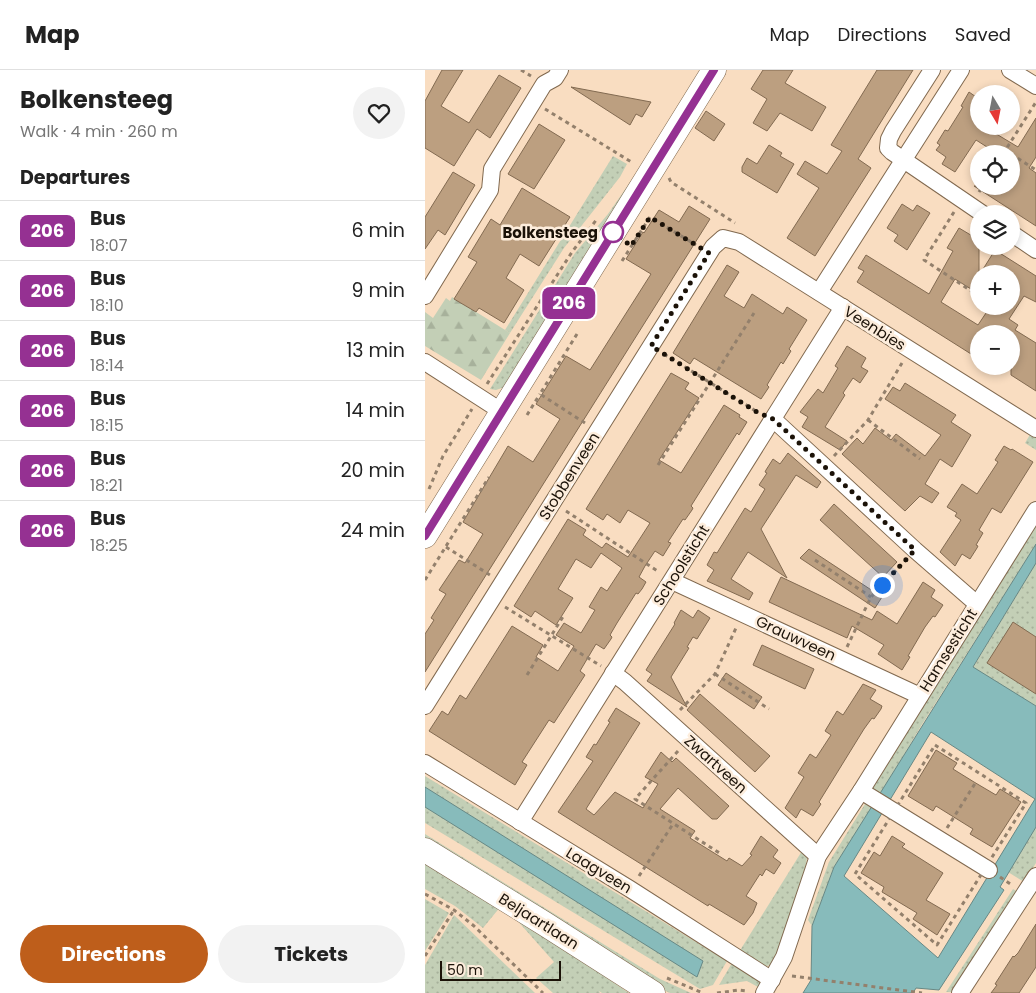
<!DOCTYPE html>
<meta charset="utf-8">
<style>
body{margin:0;font-family:Poppins,sans-serif;background:#f2f2f2;color:#222;height:100vh;display:flex;flex-direction:column;font-size:19px;white-space:nowrap}
*{box-sizing:border-box;margin:0}
p{font-size:16px;color:#767676}
.icon{flex:none;width:28px;height:28px;fill:none;stroke:currentColor;stroke-width:2;stroke-linecap:round;stroke-linejoin:round}
.map{position:relative;flex:1;overflow:hidden}
.drawer{display:flex;flex-direction:column;background:#fff;width:425px}
.drawer>*{flex:none}
.badge{padding:0 10px;border-radius:8px;font-size:18px;line-height:32px}
.needle{width:32px;rotate:170deg}
.fabs{position:absolute;left:545px;top:15px;display:grid;gap:10px}
.fabs a{display:grid;place-items:center;width:50px;height:50px;border-radius:50%;background:#fff;box-shadow:0 2px 8px #0003;font-size:25px}
.scale{position:absolute;left:15px;bottom:12px;width:121px;box-sizing:border-box;padding-left:5px;border:2px solid #1b1208;border-top:0;font-size:14px;line-height:18px;white-space:nowrap;color:#1b1208;-webkit-text-stroke:4px #fdeddc;paint-order:stroke}
.you{position:absolute;width:25px;height:25px;margin:-12px;border:4px solid #fff;border-radius:50%;background:#1a73e8;box-shadow:0 0 0 8px #1a73e833}
.map>.badge{position:absolute;translate:-50% -50%;box-shadow:0 0 0 2px #fff}
h2{padding:0 20px;font-size:19px;line-height:45px}
.round{display:grid;place-items:center;flex:none;width:52px;height:52px;border-radius:26px;background:#f2f2f2}
.head{display:flex;align-items:center;justify-content:space-between;height:85px;padding:0 20px}
h1{font-size:24px;font-weight:700;line-height:38px}
.cta{display:flex;gap:10px;margin-top:auto;padding:10px 20px}
.cta a{flex:1;height:58px;border-radius:30px;background:#be5e1b;color:#fff;font-size:20px;font-weight:700;line-height:58px;text-align:center}
.cta a+a{background:#f2f2f2;color:#222}
ul{padding:0;list-style:none}
li{display:flex;align-items:center;gap:15px;height:60px;padding:0 20px;border-top:1px solid #e0e0e0}
li div{flex:1}
li b{display:block;font-size:19px}
li em{font-style:normal}
li .badge{min-width:55px;font-weight:700;text-align:center}
header{display:flex;align-items:center;gap:30px;box-sizing:border-box;height:70px;padding:0 25px;background:#fff;border-bottom:1px solid #e0e0e0}
header strong{font-size:24px}
nav{display:flex;gap:28px;margin-inline-start:auto;font-size:18px}
main{display:flex;flex:1;min-height:0}
.map>svg:first-child{display:block}
</style>
<header>
<strong>Map</strong>
<nav><a>Map</a><a>Directions</a><a>Saved</a></nav>
</header>
<main>
<section class="drawer">
<div class="head"><div><h1>Bolkensteeg</h1><p>Walk · 4 min · 260 m</p></div><a class="round"><svg class="icon" aria-label="heart" viewBox="0 0 24 24"><path d="M12 20l-8-8c-3-5 5-10 8-4 3-6 11-1 8 4z"/></svg></a></div>
<h2>Departures</h2>
<ul>
<li><span class="badge" style="background:#953192;color:#fff">206</span><div><b>Bus</b><p>18:07</p></div><em>6 min</em></li>
<li><span class="badge" style="background:#953192;color:#fff">206</span><div><b>Bus</b><p>18:10</p></div><em>9 min</em></li>
<li><span class="badge" style="background:#953192;color:#fff">206</span><div><b>Bus</b><p>18:14</p></div><em>13 min</em></li>
<li><span class="badge" style="background:#953192;color:#fff">206</span><div><b>Bus</b><p>18:15</p></div><em>14 min</em></li>
<li><span class="badge" style="background:#953192;color:#fff">206</span><div><b>Bus</b><p>18:21</p></div><em>20 min</em></li>
<li><span class="badge" style="background:#953192;color:#fff">206</span><div><b>Bus</b><p>18:25</p></div><em>24 min</em></li>
</ul>
<div class="cta"><a>Directions</a><a>Tickets</a></div>
</section>
<div class="map">
<svg width="611" height="923" viewBox="0 0 611 923">
<defs>
<pattern id="green-dots" width="8" height="8" patternUnits="userSpaceOnUse" patternTransform="scale(1.25)"><rect width="8" height="8" fill="#c3cfb6"/><path d="M2 2h.1M6 6h.1" fill="none" stroke="#a7b19b" stroke-width="1.8" stroke-linecap="round"/></pattern>
<pattern id="forest-firs" width="22" height="20" patternUnits="userSpaceOnUse" patternTransform="scale(1.25)"><rect width="22" height="20" fill="#c3cfb6"/><path d="M5 1l3.5 6h-7zM16 11l3.5 6h-7z" fill="#a7b19b"/></pattern>
</defs>
<rect width="100%" height="100%" fill="#f9ddc1"/>
<g fill="url(#green-dots)">
<polygon points="188,86 202,94 195,107 139,178 85,263 80,260"/>
<polygon points="210,105 213,107 80,317 71,320 65,319 150,183 183,144"/>
<polygon points="606,363 611,366 611,380 600,373"/>
<polygon points="611,452 611,474 496,656 455,725 449,722 447,714"/>
<polygon points="611,493 611,636 548,598"/>
<polygon points="0,706 302,891 288,915 275,919 0,753 0,737 272,906 0,717"/>
<polygon points="440,734 448,737 409,797 387,856 383,850 404,792"/>
<polygon points="611,757 611,793 599,812 583,802"/>
<polygon points="0,764 235,909 266,923 245,923 234,918 0,772"/>
<polygon points="377,781 382,788 378,812 348,894 339,897 314,882"/>
<polygon points="0,789 76,836 58,858 30,836 0,819"/>
<polygon points="588,819 593,822 529,922 521,922"/>
<polygon points="0,829 24,843 0,881"/>
<polygon points="83,840 204,923 177,923 174,921 175,923 128,923 111,908 129,892"/>
<polygon points="29,845 110,923 0,923 0,895"/>
<polygon points="307,893 334,910 336,915 333,917 322,911 294,915"/>
</g>
<polygon fill="url(#forest-firs)" points="27,227 85,263 56,310 0,276 0,242 8,248 21,228 25,231"/>
<g fill="#87bbbb" stroke="#678885" fill-rule="evenodd">
<path d="M611 474V493L548 597 611 636V757L575 817 579 820 514 920 491 918 488 923H378L386 910 387 856 409 797ZM506 662 610 729 513 888 419 806Z"/>
<polygon points="0,717 278,891 272,907 0,737"/>
</g>
<g fill="#bc9f80" stroke="#826a51">
<polygon points="17,0 38,0 16,36 44,53 74,5 96,18 65,68 52,59 29,96 0,78 0,31"/>
<polygon points="338,0 368,0 360,13 401,37 387,61 355,43 342,61 328,53 342,29 326,19"/>
<polygon points="452,0 488,0 433,89 446,98 390,186 362,168 394,118 372,104 380,91 402,104 417,81 406,75"/>
<polygon points="146,17 226,32 217,47 211,44 205,55"/>
<polygon points="544,22 554,29 554,56 558,56 593,77 611,48 611,87 604,98 611,103 611,156 549,116 586,116 586,84 573,84 551,70 530,102 517,94 521,87 511,80 515,75 512,73 520,60 523,61 538,37 536,36"/>
<polygon points="281,41 300,54 289,71 270,58"/>
<polygon points="114,54 140,70 109,119 83,104"/>
<polygon points="344,75 357,83 355,86 369,94 352,123 317,102 317,97 322,88 332,94"/>
<polygon points="28,102 50,115 20,165 13,160 0,179 0,147"/>
<polygon points="97,118 145,147 114,196 95,184 81,208 99,220 79,253 54,238 51,242 29,229 52,192 43,187 66,149 75,155"/>
<polygon points="477,134 488,141 492,135 505,143 482,180 469,171 473,165 462,158"/>
<polygon points="264,136 285,149 0,602 0,564 9,550 6,548 21,524 14,520 34,490 40,493 58,464 38,452 83,376 108,392 135,349 111,334 141,286 165,300 226,204 201,189 218,162 219,163 234,140 254,152"/>
<polygon points="534,158 554,170 554,224 530,209 516,232 553,255 565,237 572,241 575,236 586,236 586,204 555,204 570,180 611,206 611,232 599,226 584,249 593,255 590,260 611,273 611,321 586,305 586,264 554,264 554,289 432,212 439,201 433,198 441,185 504,224 528,181 522,178"/>
<polygon points="302,195 314,202 299,226 319,238 327,224 358,244 362,237 382,250 364,279 366,281 358,294 356,292 342,315 344,317 336,329 269,288 265,294 248,283"/>
<polygon points="422,276 441,288 436,297 443,301 435,313 428,308 418,323 420,325 400,357 422,371 415,380 377,357 383,347 375,342 393,319 398,323 413,298 410,296"/>
<polygon points="246,303 264,313 260,319 274,328 234,390 256,403 299,335 315,345 314,347 322,352 314,365 312,363 266,436 268,438 267,440 260,450 258,449 243,472 246,473 238,486 230,481 220,496 214,507 221,512 217,519 213,524 211,523 192,553 185,565 187,567 186,569 179,579 171,574 155,601 160,605 129,653 124,650 97,692 102,695 90,715 4,661 17,641 23,645 35,625 41,629 87,556 118,575 111,587 133,601 149,576 131,565 139,553 156,563 170,540 164,537 176,517 182,521 197,498 176,483 166,498 151,489 133,519 148,528 131,555 110,541 106,547 89,536 143,449 161,460 158,465 177,478 181,473 203,487 225,453 203,440 195,453 182,444 178,450 161,439"/>
<polygon points="480,313 531,345 526,352 546,365 527,397 515,389 500,414 514,423 507,433 495,426 480,441 417,384 432,368 438,374 450,358 466,370 471,364 500,386 516,365 460,329 468,317 475,321"/>
<polygon points="579,376 586,380 587,379 608,392 576,443 567,438 554,460 558,463 551,475 553,476 552,478 545,489 537,484 530,496 515,482 536,450 530,446 532,443 522,437 537,414 552,424 573,392 570,390"/>
<polygon points="363,383 396,412 392,418 371,405 336,459 362,508 323,482 306,509 328,523 324,530 282,511 289,500 282,495 289,482 292,483 320,438 326,442 340,419 334,415 342,403 340,402 341,400 348,389 355,394"/>
<polygon points="409,434 472,492 458,507 395,450"/>
<polygon points="384,479 457,527 450,538 375,488"/>
<polygon points="356,507 447,550 452,541 472,554 498,512 510,520 506,527 518,535 510,547 508,546 500,557 483,586 485,587 477,600 453,584 459,575 427,556 422,568 344,532"/>
<polygon points="256,540 268,548 273,540 285,548 272,569 268,567 262,577 264,578 246,607 262,637 222,611 227,604 221,600 250,554 249,553"/>
<polygon points="588,552 611,567 611,624 562,593"/>
<polygon points="337,575 389,599 380,619 328,595"/>
<polygon points="301,603 337,627 329,639 293,615"/>
<polygon points="438,614 451,620 445,629 457,636 456,639 449,649 447,648 439,659 394,732 396,734 388,746 376,739 371,748 360,738 379,707 373,703 385,684 391,688 406,665 400,661 412,641 418,645"/>
<polygon points="275,624 345,686 330,702 262,640"/>
<polygon points="191,638 215,653 161,739 169,745 190,722 218,738 233,714 220,707 236,682 247,692 251,688 304,736 292,749 287,749 253,718 235,739 270,761 265,768 302,791 304,788 317,796 327,785 325,784 336,766 353,780 348,787 356,793 349,804 341,799 337,806 335,804 321,826 332,833 328,843 319,855 284,834 283,836 133,742 168,691 161,687 169,674 171,675 185,652 183,651"/>
<polygon points="511,680 532,693 528,699 549,712 571,725 575,719 596,732 567,777 545,764 548,759 511,736 508,741 483,726"/>
<polygon points="467,766 480,774 477,777 518,803 501,830 525,844 512,865 488,849 492,843 457,822 459,817 436,803 449,782 455,786"/>
<polygon points="611,854 611,897 594,923 566,923 572,915 570,914 588,886 589,887 593,883"/>
</g>
<g fill="none" stroke-linecap="round" stroke-linejoin="round">
<defs>
<g id="street">
<polyline points="507,0 468,61 464,69 463,78 467,82 558,144"/>
<polyline points="585,0 611,16"/>
<polyline points="586,163 611,180"/>
<polyline points="394,222 536,0"/>
<polyline points="0,226 65,120 67,99 108,32 119,14 130,8 135,0"/>
<polyline points="0,292 76,341"/>
<polyline points="348,349 490,480 552,534"/>
<polyline points="247,511 495,626"/>
<polyline points="188,603 200,612 393,786"/>
<polyline points="0,636 288,177 298,168 314,172 611,359"/>
<polyline points="0,693 205,819 347,910"/>
<polyline points="436,721 564,800"/>
<polyline points="95,752 418,237"/>
<polyline points="339,923 359,887 393,786 436,721 611,440"/>
<polyline points="535,923 611,806"/>
</g>
<g id="secondary">
<polyline points="0,466 289,0"/>
<polyline points="0,780 120,854 228,923"/>
</g>
</defs>
<use href="#street" stroke="#81694f" stroke-width="18"/>
<use href="#secondary" stroke="#81694f" stroke-width="25"/>
<g stroke="#93806c" stroke-width="3" stroke-dasharray="4 4" stroke-linecap="butt">
<polyline points="96,0 106,6"/>
<polyline points="120,39 208,93"/>
<polyline points="578,84 611,32"/>
<polyline points="586,84 611,100"/>
<polyline points="244,108 246,112 310,153"/>
<polyline points="554,122 558,116"/>
<polyline points="529,142 499,190 554,226"/>
<polyline points="197,191 225,147 271,175"/>
<polyline points="570,236 572,237"/>
<polyline points="152,264 115,324 160,353"/>
<polyline points="239,284 334,343"/>
<polyline points="62,314 147,182 172,149"/>
<polyline points="102,345 115,324"/>
<polyline points="443,350 495,389"/>
<polyline points="409,386 443,350 477,293"/>
<polyline points="233,395 329,243"/>
<polyline points="4,419 18,386 47,339"/>
<polyline points="141,441 234,502"/>
<polyline points="21,477 65,505"/>
<polyline points="390,490 446,527"/>
<polyline points="0,510 64,407"/>
<polyline points="80,537 176,596"/>
<polyline points="422,577 446,527 481,490"/>
<polyline points="290,604 344,639"/>
<polyline points="102,605 139,545"/>
<polyline points="255,640 290,604 311,558"/>
<polygon points="510,675 601,733 512,875 430,804"/>
<polyline points="253,681 210,729 296,784"/>
<polyline points="522,758 551,712"/>
<polyline points="214,806 248,754"/>
<polyline points="575,807 587,815"/>
<polyline points="0,824 29,840 49,856 118,923"/>
<polyline points="0,886 29,840"/>
<polyline points="367,906 497,923"/>
<polyline points="242,908 278,923"/>
<polyline points="292,923 314,920 323,921"/>
</g>
<use href="#street" stroke="#fff" stroke-width="16"/>
<use href="#secondary" stroke="#fff" stroke-width="24"/>
</g>
<g fill="none" stroke-linecap="round" stroke-linejoin="round">
<defs>
<polyline id="line" points="0,466 289,0"/>
</defs>
<use href="#line" stroke="#fff" stroke-width="11"/>
<use href="#line" stroke="#953192" stroke-width="8"/>
<polyline stroke="#1b1208" stroke-width="5" stroke-dasharray="0 9" points="188,162 206,176 225,147 284,183 226,276 332,342 348,349 490,480 457,515"/>
</g>
<circle fill="#fff" stroke="#953192" stroke-width="2.5" cx="188" cy="162" r="10"/>
<g text-anchor="middle" dominant-baseline="central" stroke-width="5" stroke-linejoin="round" paint-order="stroke">
<g font-size="15" font-weight="bold" fill="#1b1208" stroke="#fdeddc" text-anchor="end">
<text x="173" y="162">Bolkensteeg</text>
</g>
<g font-size="15" fill="#1b1208" stroke="#fdeddc">
<text transform="translate(450 258) rotate(32)">Veenbies</text>
<text transform="translate(144 406) rotate(-58)">Stobbenveen</text>
<text transform="translate(256 495) rotate(-58)">Schoolsticht</text>
<text transform="translate(371 568) rotate(25)">Grauwveen</text>
<text transform="translate(523 580) rotate(-58)">Hamsesticht</text>
<text transform="translate(291 694) rotate(42)">Zwartveen</text>
<text transform="translate(174 800) rotate(31)">Laagveen</text>
<text transform="translate(114 851) rotate(32)">Beljaartlaan</text>
</g>
</g>
</svg>
<div class="fabs">
<a><svg class="needle" viewBox="-14 -14 28 28"><path d="M0-13l5 13h-10z" fill="#e53935"/><path d="M0 13l5-13h-10z" fill="#767676"/></svg></a>
<a><svg class="icon" aria-label="locate" viewBox="0 0 24 24"><circle cx="12" cy="12" r="6"/><path d="M12 2v4M12 18v4M2 12h4M18 12h4"/></svg></a>
<a><svg class="icon" aria-label="layers" viewBox="0 0 24 24"><path d="M12 4l9 5-9 5-9-5zM3 14l9 5 9-5"/></svg></a>
<a>+</a>
<a>−</a>
</div>
<div class="scale">50 m</div>
<div class="you" style="left:457px;top:515px"></div>
<b class="badge" style="left:144px;top:233px;background:#953192;color:#fff">206</b>
</div>
</main>
